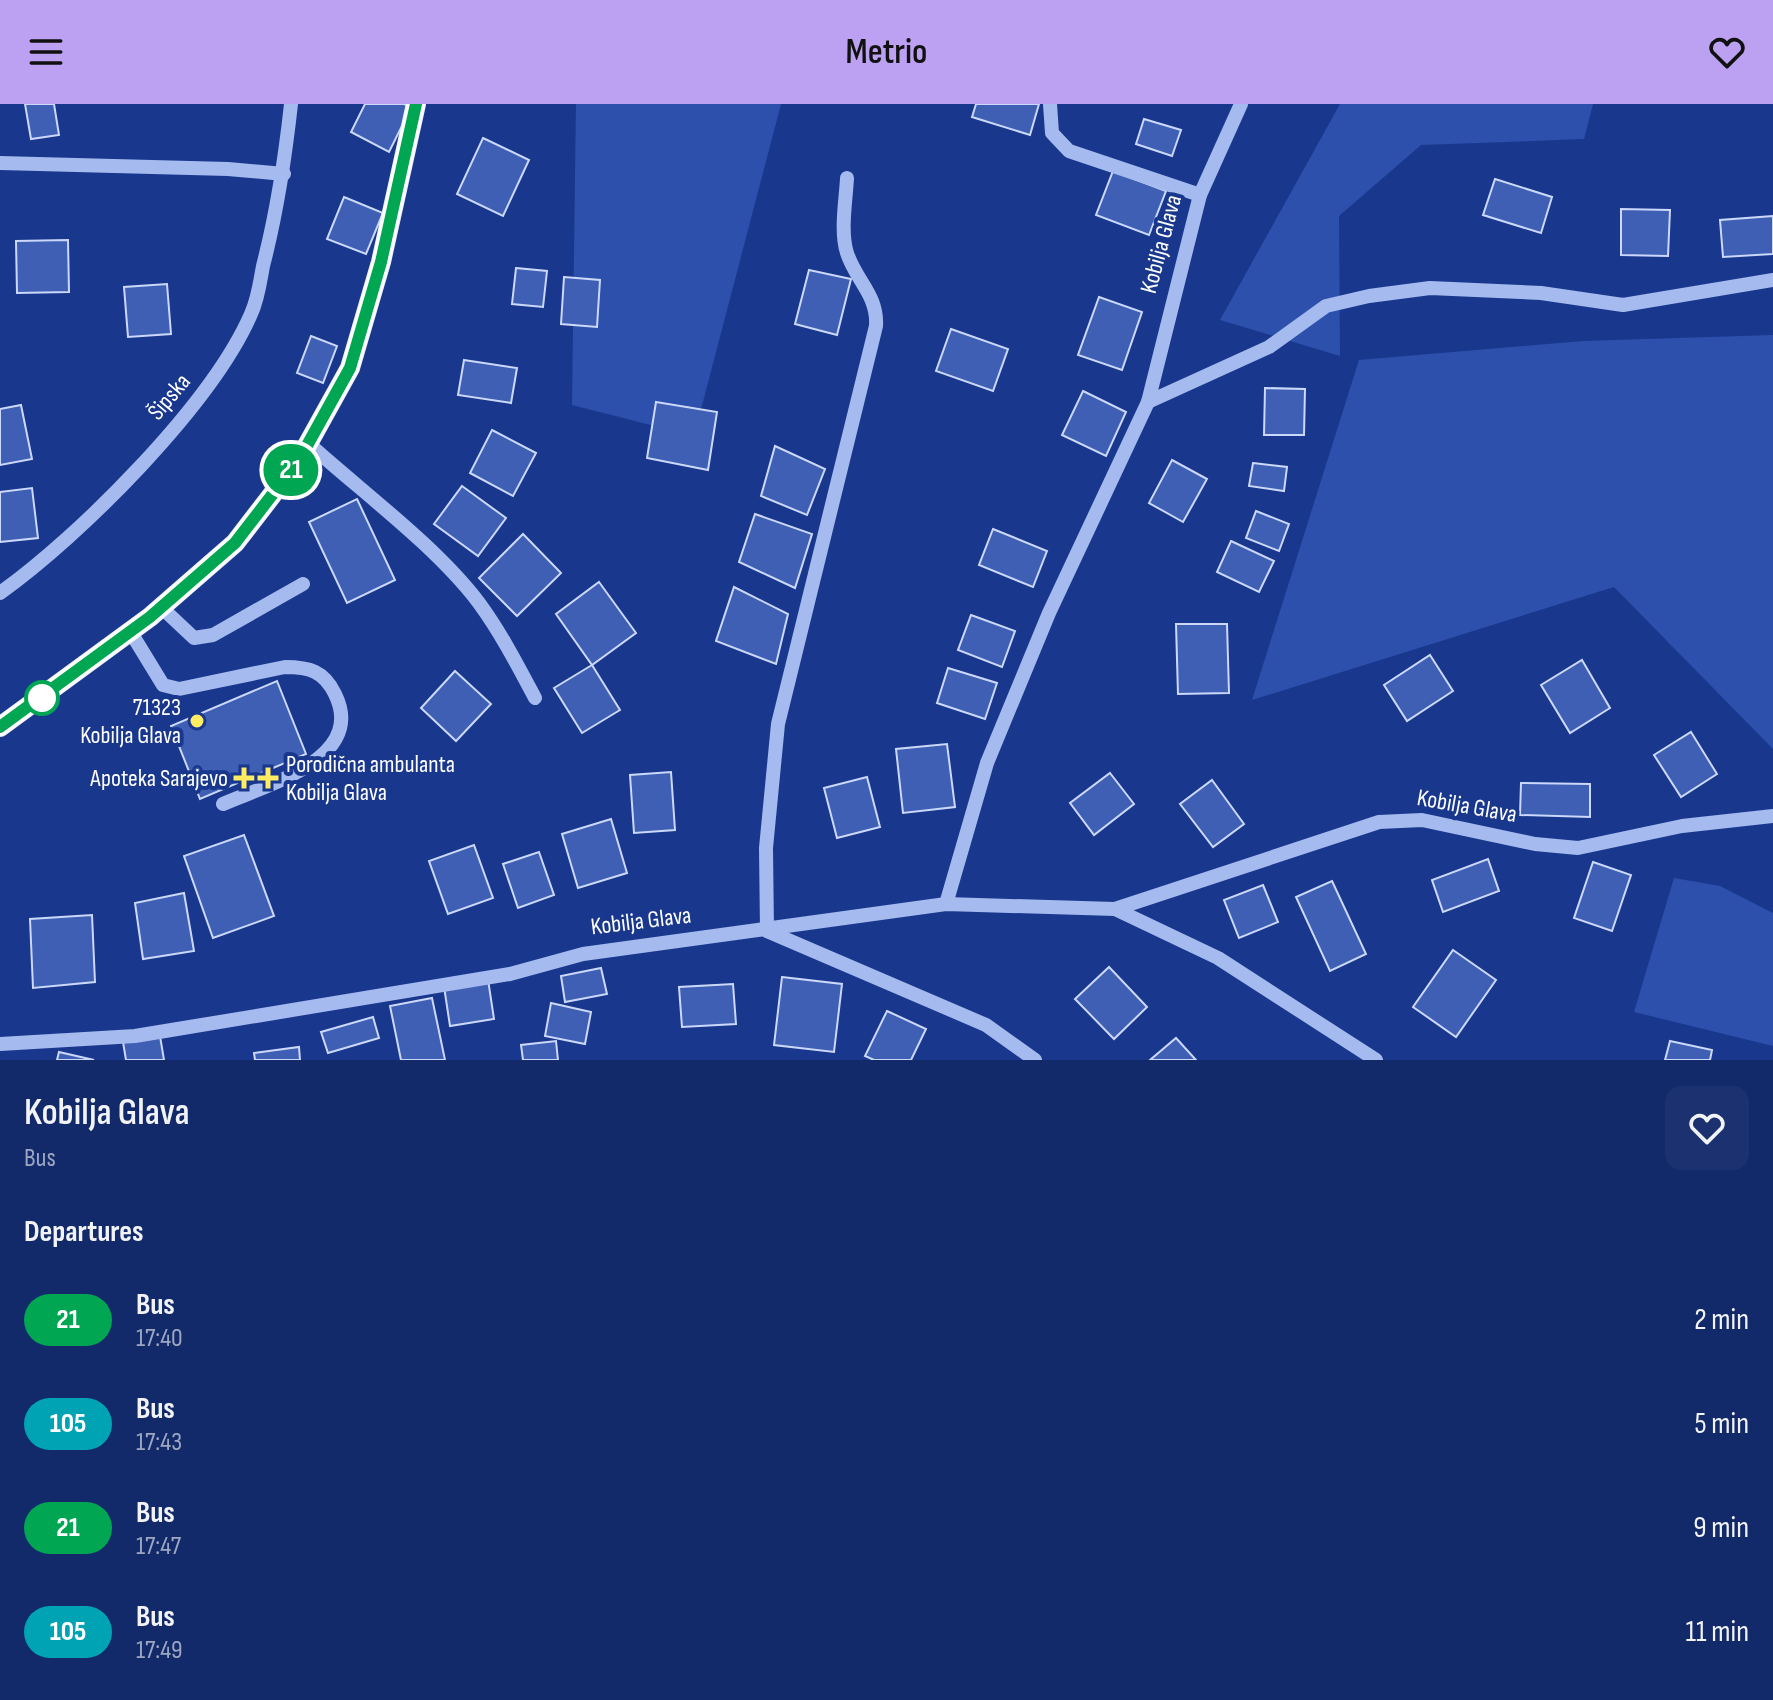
<!DOCTYPE html>
<meta charset="utf-8">
<style>
body{margin:0;font-family:"Sofia Sans Condensed",sans-serif;background:#1c3270;color:#f1f3f6;height:100vh;display:flex;flex-direction:column;font-size:30px;white-space:nowrap}
*{box-sizing:border-box;margin:0}
p{font-size:26px;color:#9da7c1}
.icon{flex:none;width:44px;height:44px;fill:none;stroke:currentColor;stroke-width:2;stroke-linecap:round;stroke-linejoin:round}
.map{position:relative;height:956px;overflow:hidden}
.drawer{display:flex;flex-direction:column;background:#132a6a;flex:1}
.drawer>*{flex:none}
.badge{padding:0 16px;border-radius:26px;font-size:28px;line-height:52px}
.map>.badge{position:absolute;translate:-50% -50%;box-shadow:0 0 0 4px #fff}
h2{padding:0 24px;font-size:30px;line-height:72px}
.round{display:grid;place-items:center;flex:none;width:84px;height:84px;border-radius:16px;background:#1c3270}
.summary{display:flex;align-items:center;justify-content:space-between;height:136px;padding:0 24px}
h1{font-size:38px;font-weight:600;line-height:60px}
ul{padding:0;list-style:none}
li{display:flex;align-items:center;gap:24px;height:104px;padding:0 24px}
li div{flex:1}
li b{display:block;font-size:30px}
li em{font-style:normal}
li .badge{min-width:88px;font-weight:700;text-align:center}
header{display:flex;justify-content:space-between;align-items:center;height:104px;padding:0 24px;background:#bca0f2;color:#111;font-size:36px;font-weight:600}
.map>svg:first-child{display:block}
</style>
<header><svg class="icon" aria-label="menu" viewBox="0 0 24 24"><path d="M4 6h16M4 12h16M4 18h16"/></svg>Metrio<svg class="icon" aria-label="heart" viewBox="0 0 24 24"><path d="M12 20l-8-8c-3-5 5-10 8-4 3-6 11-1 8 4z"/></svg></header>
<div class="map">
<svg width="1773" height="956" viewBox="0 0 1773 956">
<rect width="100%" height="100%" fill="#19388d"/>
<g fill="#2c50ac">
<polygon points="576,0 781,0 694,332 572,301"/>
<polygon points="1340,0 1593,0 1584,35 1421,41 1339,112 1340,252 1220,216"/>
<polygon points="1773,231 1773,645 1614,483 1252,596 1359,256 1583,237"/>
<polygon points="1674,774 1720,782 1773,809 1773,942 1634,908"/>
</g>
<g fill="#3e5fb4" stroke="#cbd8fa" stroke-width="2">
<polygon points="25,0 54,0 59,31 31,35"/>
<polygon points="365,0 404,0 411,4 389,48 351,28"/>
<polygon points="976,0 1039,0 1030,31 972,13"/>
<polygon points="1144,15 1181,26 1172,52 1136,40"/>
<polygon points="483,34 529,56 503,112 457,90"/>
<polygon points="1113,67 1166,87 1149,131 1096,111"/>
<polygon points="1495,75 1552,93 1541,129 1483,111"/>
<polygon points="344,93 383,109 366,150 327,135"/>
<polygon points="1621,105 1670,106 1668,152 1621,151"/>
<polygon points="1773,112 1773,150 1723,153 1720,116"/>
<polygon points="68,136 69,188 17,189 16,137"/>
<polygon points="516,164 547,167 543,203 512,200"/>
<polygon points="809,166 851,175 837,231 795,220"/>
<polygon points="564,173 600,176 597,223 561,220"/>
<polygon points="167,180 171,230 128,233 124,183"/>
<polygon points="1099,193 1142,208 1122,266 1078,251"/>
<polygon points="951,225 1008,245 993,287 936,267"/>
<polygon points="311,232 337,242 323,279 297,269"/>
<polygon points="464,256 517,264 511,299 458,291"/>
<polygon points="1265,284 1305,285 1304,331 1264,331"/>
<polygon points="1083,287 1126,308 1106,352 1062,331"/>
<polygon points="656,298 717,308 708,366 647,354"/>
<polygon points="21,301 32,355 0,361 0,305"/>
<polygon points="492,326 536,349 513,392 470,369"/>
<polygon points="775,342 825,365 807,411 761,392"/>
<polygon points="1172,356 1207,375 1183,418 1149,399"/>
<polygon points="1253,359 1287,363 1284,387 1249,382"/>
<polygon points="462,382 506,414 478,452 434,420"/>
<polygon points="32,384 38,434 0,438 0,388"/>
<polygon points="357,395 395,476 347,499 309,418"/>
<polygon points="1256,407 1289,420 1279,447 1246,434"/>
<polygon points="755,410 812,430 795,484 739,458"/>
<polygon points="993,425 1047,447 1033,483 979,461"/>
<polygon points="523,430 561,469 517,512 479,474"/>
<polygon points="1231,437 1274,457 1259,488 1217,468"/>
<polygon points="599,478 636,529 592,561 556,510"/>
<polygon points="734,483 788,510 776,560 716,537"/>
<polygon points="971,511 1015,527 1002,563 958,546"/>
<polygon points="1176,520 1227,520 1229,589 1178,590"/>
<polygon points="1430,551 1453,587 1407,617 1384,581"/>
<polygon points="1582,556 1610,604 1570,629 1541,581"/>
<polygon points="592,561 620,606 582,629 554,584"/>
<polygon points="948,564 997,579 985,615 937,599"/>
<polygon points="455,567 491,600 456,637 421,604"/>
<polygon points="277,577 306,650 200,695 171,622"/>
<polygon points="1691,628 1717,670 1681,693 1654,651"/>
<polygon points="947,640 955,703 903,709 896,645"/>
<polygon points="671,668 675,726 634,729 630,671"/>
<polygon points="1110,669 1134,700 1094,731 1070,699"/>
<polygon points="867,673 880,723 837,734 824,684"/>
<polygon points="1212,676 1244,720 1213,743 1180,700"/>
<polygon points="1521,679 1590,680 1590,713 1520,711"/>
<polygon points="611,715 627,769 578,784 562,730"/>
<polygon points="244,731 274,812 213,834 184,752"/>
<polygon points="474,741 493,794 448,810 429,757"/>
<polygon points="539,748 554,791 518,804 503,760"/>
<polygon points="1488,755 1499,787 1443,808 1432,776"/>
<polygon points="1593,758 1631,771 1612,827 1574,814"/>
<polygon points="1332,777 1366,850 1330,867 1296,793"/>
<polygon points="1263,781 1278,818 1239,834 1224,796"/>
<polygon points="184,789 194,847 143,855 135,799"/>
<polygon points="92,811 95,878 33,884 30,815"/>
<polygon points="1453,846 1496,876 1456,933 1413,903"/>
<polygon points="1109,863 1147,903 1114,935 1075,895"/>
<polygon points="601,864 607,890 565,898 561,872"/>
<polygon points="487,869 494,915 450,922 443,876"/>
<polygon points="782,873 842,880 834,948 774,941"/>
<polygon points="733,880 736,920 682,923 679,883"/>
<polygon points="432,894 445,956 401,956 390,902"/>
<polygon points="551,899 591,908 585,940 545,932"/>
<polygon points="887,907 926,925 911,956 874,956 865,952"/>
<polygon points="373,913 379,934 328,949 321,928"/>
<polygon points="160,932 164,956 126,956 123,938"/>
<polygon points="1176,934 1196,956 1150,956"/>
<polygon points="556,937 558,956 523,956 521,941"/>
<polygon points="1670,937 1712,946 1710,956 1665,956"/>
<polygon points="299,943 300,956 255,956 254,949"/>
<polygon points="59,948 94,956 57,956"/>
</g>
<g fill="none" stroke-linecap="round" stroke-linejoin="round">
<g stroke="#a5baee" stroke-width="14">
<polyline points="1050,0 1052,29 1069,47 1200,91"/>
<polyline points="0,59 228,65 284,70"/>
<path d="M847 74C846 96 840 127 847 149 856 177 878 191 876 222L778 620 766 744 767 827 986 921 1035 956"/>
<polyline points="1148,298 1269,243 1326,202 1369,192 1430,184 1541,189 1623,201 1773,176"/>
<path d="M308 339C362 388 436 442 479 499 501 529 518 562 535 594"/>
<path d="M0 489C80 432 212 300 251 210 258 195 260 178 263 162 277 108 285 55 291 0"/>
<polyline points="161,503 194,534 213,531 303,480"/>
<path d="M130 527 163 581 179 585 285 563C309 563 324 567 335 590 367 655 266 681 223 700"/>
<polyline points="946,800 987,659 1049,509 1148,298 1200,91 1241,0"/>
<polyline points="1115,805 1379,718 1422,716 1535,740 1578,744 1682,722 1773,712"/>
<polyline points="0,940 135,932 510,870 583,850 946,800 1115,805 1218,854 1376,956"/>
</g>
<polyline stroke="#ecf0ff" stroke-width="20" points="0,623 150,513 235,439 299,356 350,264 381,158 416,0"/>
</g>
<g fill="none" stroke-linecap="round" stroke-linejoin="round">
<defs>
<polyline id="line" points="0,623 150,513 235,439 299,356 350,264 381,158 416,0"/>
</defs>
<use href="#line" stroke="#fff" stroke-width="18"/>
<use href="#line" stroke="#00a651" stroke-width="12"/>
</g>
<circle fill="#fff" stroke="#00a651" stroke-width="4" cx="42" cy="594" r="16"/>
<g fill="#ffec62" stroke="#19388d" stroke-width="3">
<circle cx="197" cy="617" r="8"/>
<path d="M240 662h8v8h8v8h-8v8h-8v-8h-8v-8h8z"/>
<path d="M264 662h8v8h8v8h-8v8h-8v-8h-8v-8h8z"/>
</g>
<g text-anchor="middle" dominant-baseline="central" stroke-width="8" stroke-linejoin="round" paint-order="stroke">
<g font-size="24" fill="#fff" stroke="#19388d">
<text transform="translate(1161 140) rotate(-75)">Kobilja Glava</text>
<text transform="translate(169 293) rotate(-50)">Šipska</text>
<text transform="translate(1467 702) rotate(10)">Kobilja Glava</text>
<text transform="translate(641 817) rotate(-7)">Kobilja Glava</text>
</g>
<g font-size="24" fill="#fff" stroke="#19388d" text-anchor="end">
<text x="181" y="603">71323<tspan x="181" dy="28">Kobilja Glava</tspan></text>
<text x="286" y="660" text-anchor="start">Porodična ambulanta<tspan x="286" dy="28">Kobilja Glava</tspan></text>
<text x="228" y="674">Apoteka Sarajevo</text>
</g>
</g>
</svg>
<b class="badge" style="left:291px;top:366px;background:#00a651;color:#fff">21</b>
</div>
<section class="drawer">
<div class="summary"><div><h1>Kobilja Glava</h1><p>Bus</p></div><a class="round"><svg class="icon" aria-label="heart" viewBox="0 0 24 24"><path d="M12 20l-8-8c-3-5 5-10 8-4 3-6 11-1 8 4z"/></svg></a></div>
<h2>Departures</h2>
<ul>
<li><span class="badge" style="background:#00a651;color:#fff">21</span><div><b>Bus</b><p>17:40</p></div><em>2 min</em></li>
<li><span class="badge" style="background:#00a3b4;color:#fff">105</span><div><b>Bus</b><p>17:43</p></div><em>5 min</em></li>
<li><span class="badge" style="background:#00a651;color:#fff">21</span><div><b>Bus</b><p>17:47</p></div><em>9 min</em></li>
<li><span class="badge" style="background:#00a3b4;color:#fff">105</span><div><b>Bus</b><p>17:49</p></div><em>11 min</em></li>
</ul>
</section>
